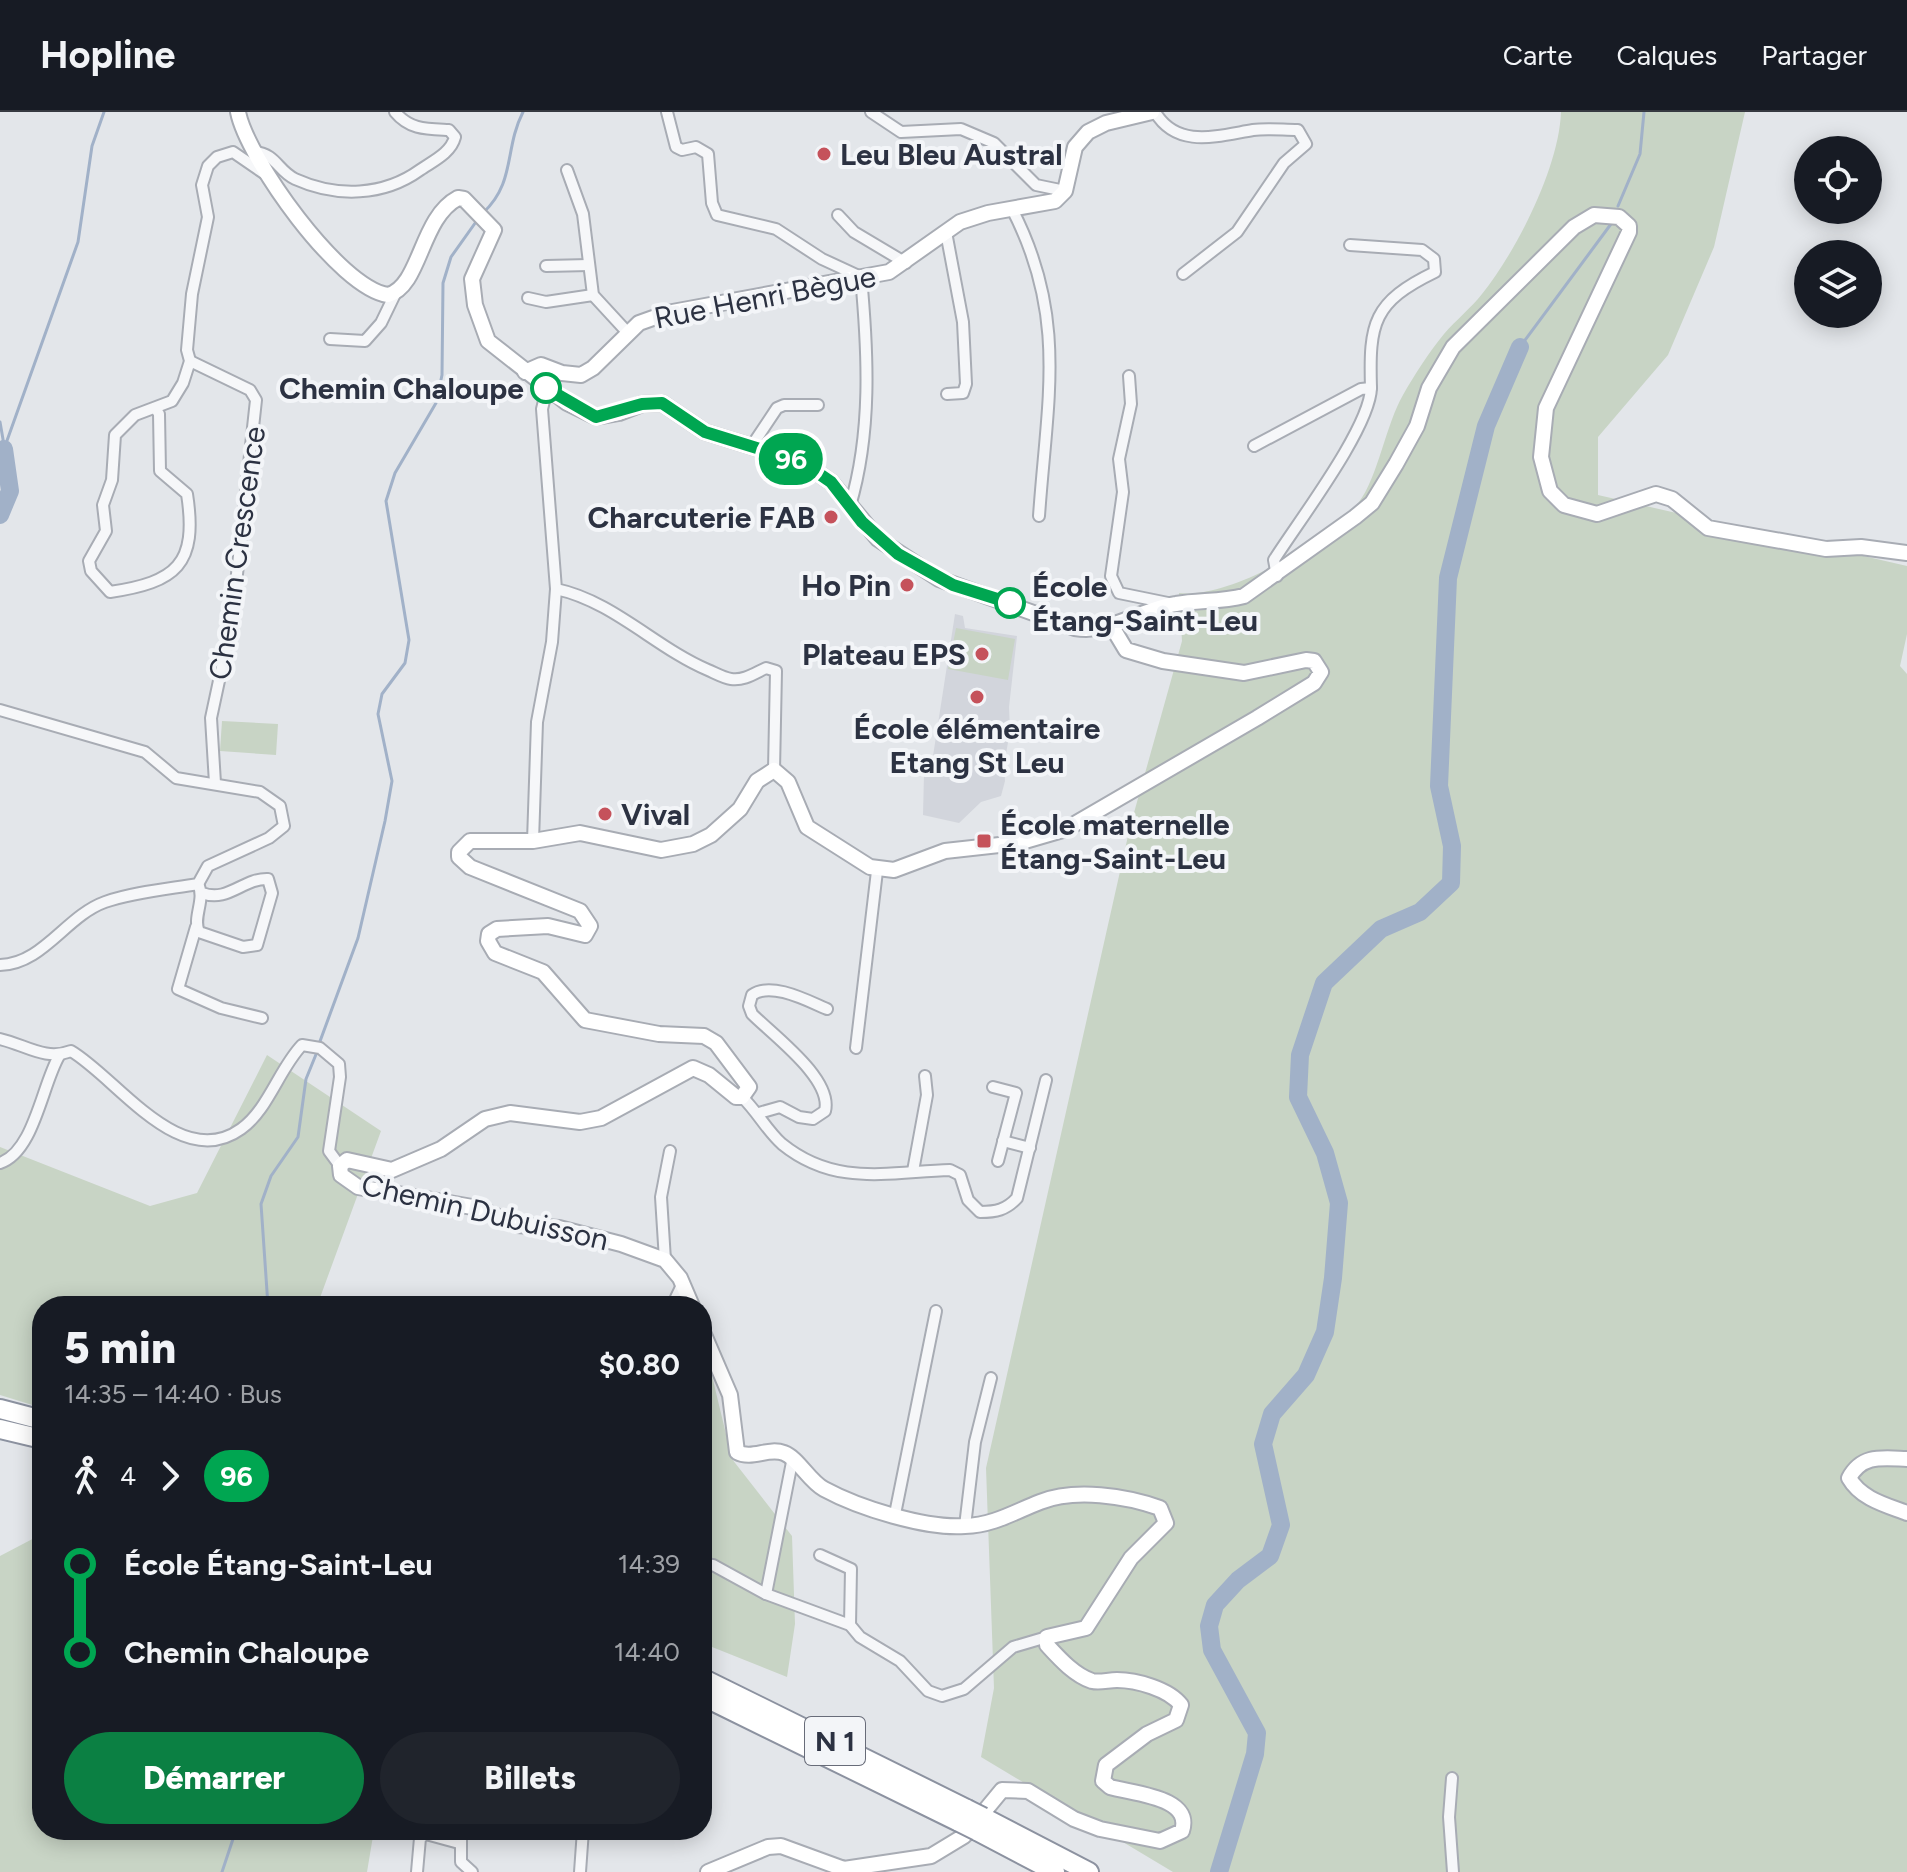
<!DOCTYPE html>
<html lang="fr">
<meta charset="utf-8">
<style>
body{margin:0;font-family:Figtree,sans-serif;background:#20242c;color:#f1f3f6;height:100vh;display:flex;flex-direction:column;font-size:30px;white-space:nowrap}
*{box-sizing:border-box;margin:0}
p{font-size:26px;color:#9ea1a6}
.icon{flex:none;width:44px;height:44px;fill:none;stroke:currentColor;stroke-width:2;stroke-linecap:round;stroke-linejoin:round}
.map{position:relative;flex:1;overflow:hidden}
.drawer{position:absolute;left:32px;top:1184px;width:680px;height:544px;display:flex;flex-direction:column;background:#171b24;border-radius:32px;box-shadow:0 4px 20px #0003}
.drawer>*{flex:none}
.badge{padding:0 16px;border-radius:26px;font-size:28px;line-height:52px}
.buttons{position:absolute;left:1794px;top:24px;display:grid;gap:16px}
.buttons a{display:grid;place-items:center;width:88px;height:88px;border-radius:50%;background:#171b24;box-shadow:0 4px 20px #0003;font-size:40px}
.map>.badge{position:absolute;translate:-50% -50%;box-shadow:0 0 0 4px #fff}
.legs{display:flex;align-items:center;gap:12px;height:88px;padding:0 32px;font-size:26px}
.legs p{margin-inline-start:auto}
.headline{display:flex;align-items:center;justify-content:space-between;height:136px;padding:0 32px}
h1{font-size:44px;font-weight:800;line-height:60px}
.primary-button{display:flex;gap:16px;margin-top:auto;padding:16px 32px}
.primary-button a{flex:1;height:92px;border-radius:48px;background:#0b8043;color:#fff;font-size:32px;font-weight:800;line-height:92px;text-align:center}
.primary-button a+a{background:#20242c;color:#f1f3f6}
ul{padding:0 32px;list-style:none}
li{display:flex;align-items:center;gap:28px;height:88px;font-size:30px}
li i{display:grid;place-items:center;width:12px;height:100%;margin:0 10px;background:currentColor}
li i::after{content:'';width:20px;height:20px;margin:-10px;border:6px solid;border-radius:50%;background:#171b24}
li p{margin-inline-start:auto}
li:first-child i{background:linear-gradient(#0000 50%,currentColor 0)}
li:last-child i{background:linear-gradient(currentColor 50%,#0000 0)}
header{display:flex;align-items:center;gap:48px;box-sizing:border-box;height:112px;padding:0 40px;background:#171b24;border-bottom:2px solid #363941}
header strong{font-size:38px}
nav{display:flex;gap:44px;margin-inline-start:auto;font-size:28px}
.map>svg:first-child{display:block}
</style>
<header>
<strong>Hopline</strong>
<nav><a>Carte</a><a>Calques</a><a>Partager</a></nav>
</header>
<div class="map">
<svg width="1907" height="1760" viewBox="0 0 1907 1760">
<rect width="100%" height="100%" fill="#e3e6ea"/>
<polygon fill="#d2d5dc" points="955,502 963,504 965,516 1017,524 1009,595 1010,619 1004,653 1005,669 1001,684 981,690 959,711 923,703 924,662 933,644"/>
<g fill="#c8d4c5">
<path d="M1561 0H1745L1714 135 1668 243 1598 325V383L1907 454V522L1900 554 1907 562V1760H1173L981 1645 994 1576 986 1356 1130 715 1182 529 1179 481C1230 487 1327 430 1359 390 1378 365 1386 312 1403 283 1415 262 1429 240 1444 222 1456 208 1471 196 1482 182 1517 138 1559 56 1561 0Z"/>
<polygon points="956,516 1015,527 1008,568 948,557"/>
<polygon points="222,609 278,612 276,643 220,639"/>
<polygon points="267,943 381,1019 317,1194 42,1194 42,1296 0,1283 0,1035 150,1094 197,1081"/>
<polygon points="706,1239 732,1347 792,1424 795,1512 787,1565 702,1531 702,1245"/>
<polygon points="42,1422 42,1718 374,1718 367,1760 0,1760 0,1444"/>
</g>
<g fill="none" stroke-linecap="round" stroke-linejoin="round">
<g stroke="#a1b1c8" stroke-width="3">
<polyline points="1618,94 1640,42 1644,0"/>
<path d="M483 101C516 70 504 37 523 0"/>
<polyline points="1520,235 1611,112"/>
<polyline points="0,310 4,333"/>
<polyline points="4,337 78,130 92,34 104,0"/>
<polyline points="319,932 358,826 385,709 392,669 378,602 382,582 405,551 409,528 386,389 395,361 436,291 442,263 443,171 451,145 478,107"/>
<polyline points="268,1194 261,1092 271,1064 298,1025 306,967 317,940"/>
<polyline points="222,1760 236,1718"/>
</g>
<g stroke="#a1b1c8" stroke-width="18">
<polyline points="0,403 10,379 4,337"/>
<polyline points="1219,1760 1255,1642 1257,1621 1212,1538 1209,1514 1215,1493 1238,1468 1270,1444 1281,1413 1263,1332 1272,1302 1306,1263 1325,1220 1333,1166 1339,1091 1325,1041 1298,985 1300,943 1324,871 1381,817 1420,800 1451,771 1452,734 1439,674 1448,466 1486,314 1520,235"/>
</g>
<defs>
<g id="street">
<path d="M667 0 676 35 682 38 696 35 708 42 712 91 717 103 776 117 822 147 861 165C868 241 872 320 850 394"/>
<polyline points="871,0 901,20 961,17 994,31 1036,73 1065,79"/>
<path d="M1155 0C1177 37 1217 24 1253 18 1267 16 1283 18 1298 18L1306 32 1284 51 1237 120 1183 162"/>
<path d="M255 40C276 42 278 59 295 67 337 86 384 84 420 58 433 49 451 41 455 25L449 18C427 17 410 18 395 0"/>
<polyline points="567,58 583,102 593,183 628,221"/>
<path d="M1012 97C1068 205 1047 288 1039 404"/>
<polyline points="838,103 854,120 906,151"/>
<polyline points="946,120 963,210 966,272 963,281 947,282"/>
<path d="M1350 133 1422 138 1434 147 1435 160C1373 190 1369 211 1371 276"/>
<polyline points="546,154 589,153"/>
<polyline points="528,186 546,190 593,183"/>
<polyline points="330,227 365,229 381,211 396,180"/>
<polyline points="190,249 250,278 256,288 232,508 211,606 215,671"/>
<polyline points="1129,264 1131,292 1119,347 1123,380 1111,464 1119,481 1168,491"/>
<path d="M547 277 542 297 556 477C613 489 656 536 708 558 715 561 724 566 731 567 744 569 755 561 766 556L776 559 774 658"/>
<path d="M156 297 159 302 160 359 187 382C198 453 176 470 110 480L91 459 89 449 106 419 103 393 112 368 115 323 135 303 172 289 183 271 190 249 187 238 192 182 208 105 202 73 208 54 217 45 233 40 268 64"/>
<path d="M1254 334 1361 277 1371 276C1370 316 1298 410 1274 448L1277 464"/>
<polyline points="751,335 777,296 784,293 818,293"/>
<path d="M0 598 145 640 176 666 260 680 280 694 284 714 269 726 208 754 198 772C168 777 134 780 105 790 66 804 43 852 0 853"/>
<polyline points="533,729 537,610 552,530 556,477"/>
<path d="M198 772C206 788 192 805 199 820L243 835 257 833 272 781 268 767C243 766 228 791 202 781"/>
<polyline points="196,815 178,877 221,896 262,906"/>
<path d="M0 927C26 933 45 949 71 939 117 966 180 1061 241 1017 268 998 279 957 302 933L320 936 339 952 340 965 329 1039 340 1054"/>
<polyline points="856,936 877,759"/>
<polyline points="993,975 1016,981 998,1049"/>
<path d="M742 985C757 999 767 1019 782 1032 835 1075 888 1060 950 1058L960 1063 968 1088 980 1100C996 1100 1006 1098 1017 1086L1046 968"/>
<path d="M759 1001 780 995 799 1005 813 1007 825 999C833 967 774 924 752 902L749 894 752 883C771 869 808 889 827 897"/>
<polyline points="1003,1029 1030,1036"/>
<path d="M0 1051C34 1040 42 973 59 944"/>
<polyline points="913,1059 927,983 925,964"/>
<polyline points="665,1148 661,1085 670,1039"/>
<polyline points="672,1194 683,1171"/>
<polyline points="895,1402 936,1199"/>
<polyline points="965,1414 975,1330 991,1266"/>
<polyline points="820,1443 851,1457 850,1513"/>
<polyline points="702,1452 713,1453 766,1482 850,1513 860,1525 900,1549 928,1579 942,1584 964,1577 1013,1535 1047,1525"/>
<polyline points="766,1482 792,1350"/>
<polyline points="1452,1666 1449,1705 1453,1760"/>
<polyline points="461,1718 461,1750 472,1760"/>
<polyline points="417,1760 420,1726 426,1722 459,1731"/>
<polyline points="580,1760 583,1718"/>
</g>
<g id="secondary">
<path d="M238 0C247 46 339 176 388 183 421 174 420 106 458 86L464 87 494 118 472 167 475 193 488 229 567 291 596 305 619 301 642 292 662 291 705 320 802 350 831 370 878 427 939 467 1075 516C1111 522 1141 497 1176 492 1200 488 1221 490 1244 484L1355 405 1372 391 1396 352 1417 314 1429 276 1453 235 1574 115 1594 103 1619 105 1629 114V120L1546 296 1541 345 1550 379 1564 393 1597 402 1656 382 1672 387 1708 416 1826 437 1861 435 1907 441"/>
<polyline points="525,260 541,253 562,261 581,263 593,256 639,211 667,201 889,160 960,110 988,101 1055,89 1065,79 1075,35 1088,20 1106,11 1152,0"/>
<polyline points="692,1194 680,1166 665,1148 621,1132 559,1116 517,1113 478,1096 358,1075 341,1063 340,1054 347,1048 392,1058 441,1037 485,1007 510,1001 580,1010 601,1006 693,956 709,963 736,985 742,985 749,975 716,931 704,924 659,922 585,908 543,860 495,841 488,829 489,822 497,817 548,814 585,823 590,814 580,799 470,755 459,745 459,740 470,729 533,729 580,721 661,738 693,732 711,723 740,697 757,669 774,658 788,670 807,715 870,755 894,758 945,739 1018,731 1066,717 1257,606 1314,571 1321,560 1314,549 1306,548 1244,561 1163,549 1126,538 1111,513"/>
<path d="M702 1218 730 1283 737 1340C752 1348 768 1335 784 1341 798 1346 809 1369 824 1377 859 1396 926 1417 965 1414 994 1413 1014 1400 1040 1390 1075 1376 1126 1384 1160 1396L1166 1411 1131 1446 1086 1516 1047 1525V1533C1059 1546 1074 1563 1092 1569 1100 1571 1108 1568 1117 1568 1136 1568 1169 1577 1181 1593L1176 1608 1147 1622 1106 1653 1103 1669 1110 1675C1134 1682 1193 1685 1182 1719L1160 1729 1100 1717 1074 1707 1028 1679 1002 1678 964 1724 931 1744 844 1757 781 1734 768 1735 708 1760"/>
<path d="M1907 1347C1882 1346 1862 1342 1849 1366 1861 1387 1886 1393 1907 1401"/>
</g>
<g id="highway">
<polyline points="0,1297 42,1308"/>
<polyline points="0,1317 42,1327"/>
<polyline points="702,1566 967,1697"/>
<polyline points="702,1584 959,1710"/>
<polyline points="983,1705 1089,1760"/>
<polyline points="977,1719 1055,1760"/>
</g>
</defs>
<use href="#street" stroke="#a8acb4" stroke-width="14"/>
<use href="#secondary" stroke="#a8acb4" stroke-width="18"/>
<use href="#highway" stroke="#8c92a0" stroke-width="22"/>
<use href="#street" stroke="#f6f7f9" stroke-width="10"/>
<use href="#secondary" stroke="#fff" stroke-width="14"/>
<use href="#highway" stroke="#fff" stroke-width="18"/>
<defs>
<g id="highway-bridge">
<polyline points="967,1697 983,1705"/>
<polyline points="959,1710 977,1719"/>
</g>
</defs>
<use href="#highway-bridge" stroke="#8c92a0" stroke-width="22" stroke-linecap="butt"/>
<use href="#highway-bridge" stroke="#fff" stroke-width="18"/>
</g>
<g fill="none" stroke-linecap="round" stroke-linejoin="round">
<defs>
<polyline id="line-1" points="546,276 596,305 642,292 662,291 705,320 802,350 831,370 862,410 898,442 953,473 1010,491"/>
</defs>
<use href="#line-1" stroke="#fff" stroke-width="18"/>
<use href="#line-1" stroke="#00a651" stroke-width="12"/>
</g>
<g fill="#c5525b" stroke="#f3f5f8" stroke-width="3">
<circle cx="824" cy="42" r="8"/>
<circle cx="831" cy="405" r="8"/>
<circle cx="907" cy="473" r="8"/>
<circle cx="982" cy="542" r="8"/>
<circle cx="977" cy="585" r="8"/>
<circle cx="605" cy="702" r="8"/>
<rect x="976" y="721" width="16" height="16" rx="4"/>
</g>
<g fill="#fff" stroke="#00a651" stroke-width="4">
<circle cx="546" cy="276" r="14"/>
<circle cx="1010" cy="491" r="14"/>
</g>
<g text-anchor="middle" dominant-baseline="central" stroke-width="8" stroke-linejoin="round" paint-order="stroke">
<rect fill="#f3f5f8" stroke="#686c79" stroke-width="2" x="805" y="1605" width="60" height="48" rx="6"/>
<g font-size="28" font-weight="bold" fill="#2c3242">
<text x="835" y="1629">N 1</text>
</g>
<g font-size="30" font-weight="bold" fill="#2c3242" stroke="#f3f5f8" text-anchor="start">
<text x="840" y="42">Leu Bleu Austral</text>
<text x="815" y="405" text-anchor="end">Charcuterie FAB</text>
<text x="891" y="473" text-anchor="end">Ho Pin</text>
<text x="966" y="542" text-anchor="end">Plateau EPS</text>
<text x="977" y="616" text-anchor="middle">École élémentaire<tspan x="977" dy="34">Etang St Leu</tspan></text>
<text x="621" y="702">Vival</text>
<text x="1000" y="712">École maternelle<tspan x="1000" dy="34">Étang-Saint-Leu</tspan></text>
</g>
<g font-size="30" fill="#2c3242" stroke="#f3f5f8">
<text transform="translate(765 185) rotate(-11)">Rue Henri Bègue</text>
<text transform="translate(237 441) rotate(-82)">Chemin Crescence</text>
<text transform="translate(485 1100) rotate(13)">Chemin Dubuisson</text>
</g>
<g font-size="30" font-weight="bold" fill="#2c3242" stroke="#f3f5f8" text-anchor="end">
<text x="524" y="276">Chemin Chaloupe</text>
<text x="1032" y="474" text-anchor="start">École<tspan x="1032" dy="34">Étang-Saint-Leu</tspan></text>
</g>
</g>
</svg>
<div class="buttons">
<a><svg class="icon" aria-label="locate" viewBox="0 0 24 24"><circle cx="12" cy="12" r="6"/><path d="M12 2v4M12 18v4M2 12h4M18 12h4"/></svg></a>
<a><svg class="icon" aria-label="layers" viewBox="0 0 24 24"><path d="M12 4l9 5-9 5-9-5zM3 14l9 5 9-5"/></svg></a>
</div>
<b class="badge" style="left:791px;top:347px;background:#00a651;color:#fff">96</b>
<section class="drawer">
<div class="headline"><div><h1>5 min</h1><p>14:35 – 14:40 · Bus</p></div><b>$0.80</b></div>
<div class="legs"><svg class="icon" aria-label="walk" viewBox="0 0 24 24"><circle cx="13" cy="4" r="2"/><path d="M13 8l-2 6 4 7M11 14l-3 7M7 12l3-4h3l4 4"/></svg>4<svg class="icon" aria-label="forward" viewBox="0 0 24 24"><path d="M9 5l7 7-7 7"/></svg><b class="badge" style="background:#00a651;color:#fff">96</b></div>
<ul>
<li><i style="color:#00a651"></i><b>École Étang-Saint-Leu</b><p>14:39</p></li>
<li><i style="color:#00a651"></i><b>Chemin Chaloupe</b><p>14:40</p></li>
</ul>
<div class="primary-button"><a>Démarrer</a><a>Billets</a></div>
</section>
</div>
